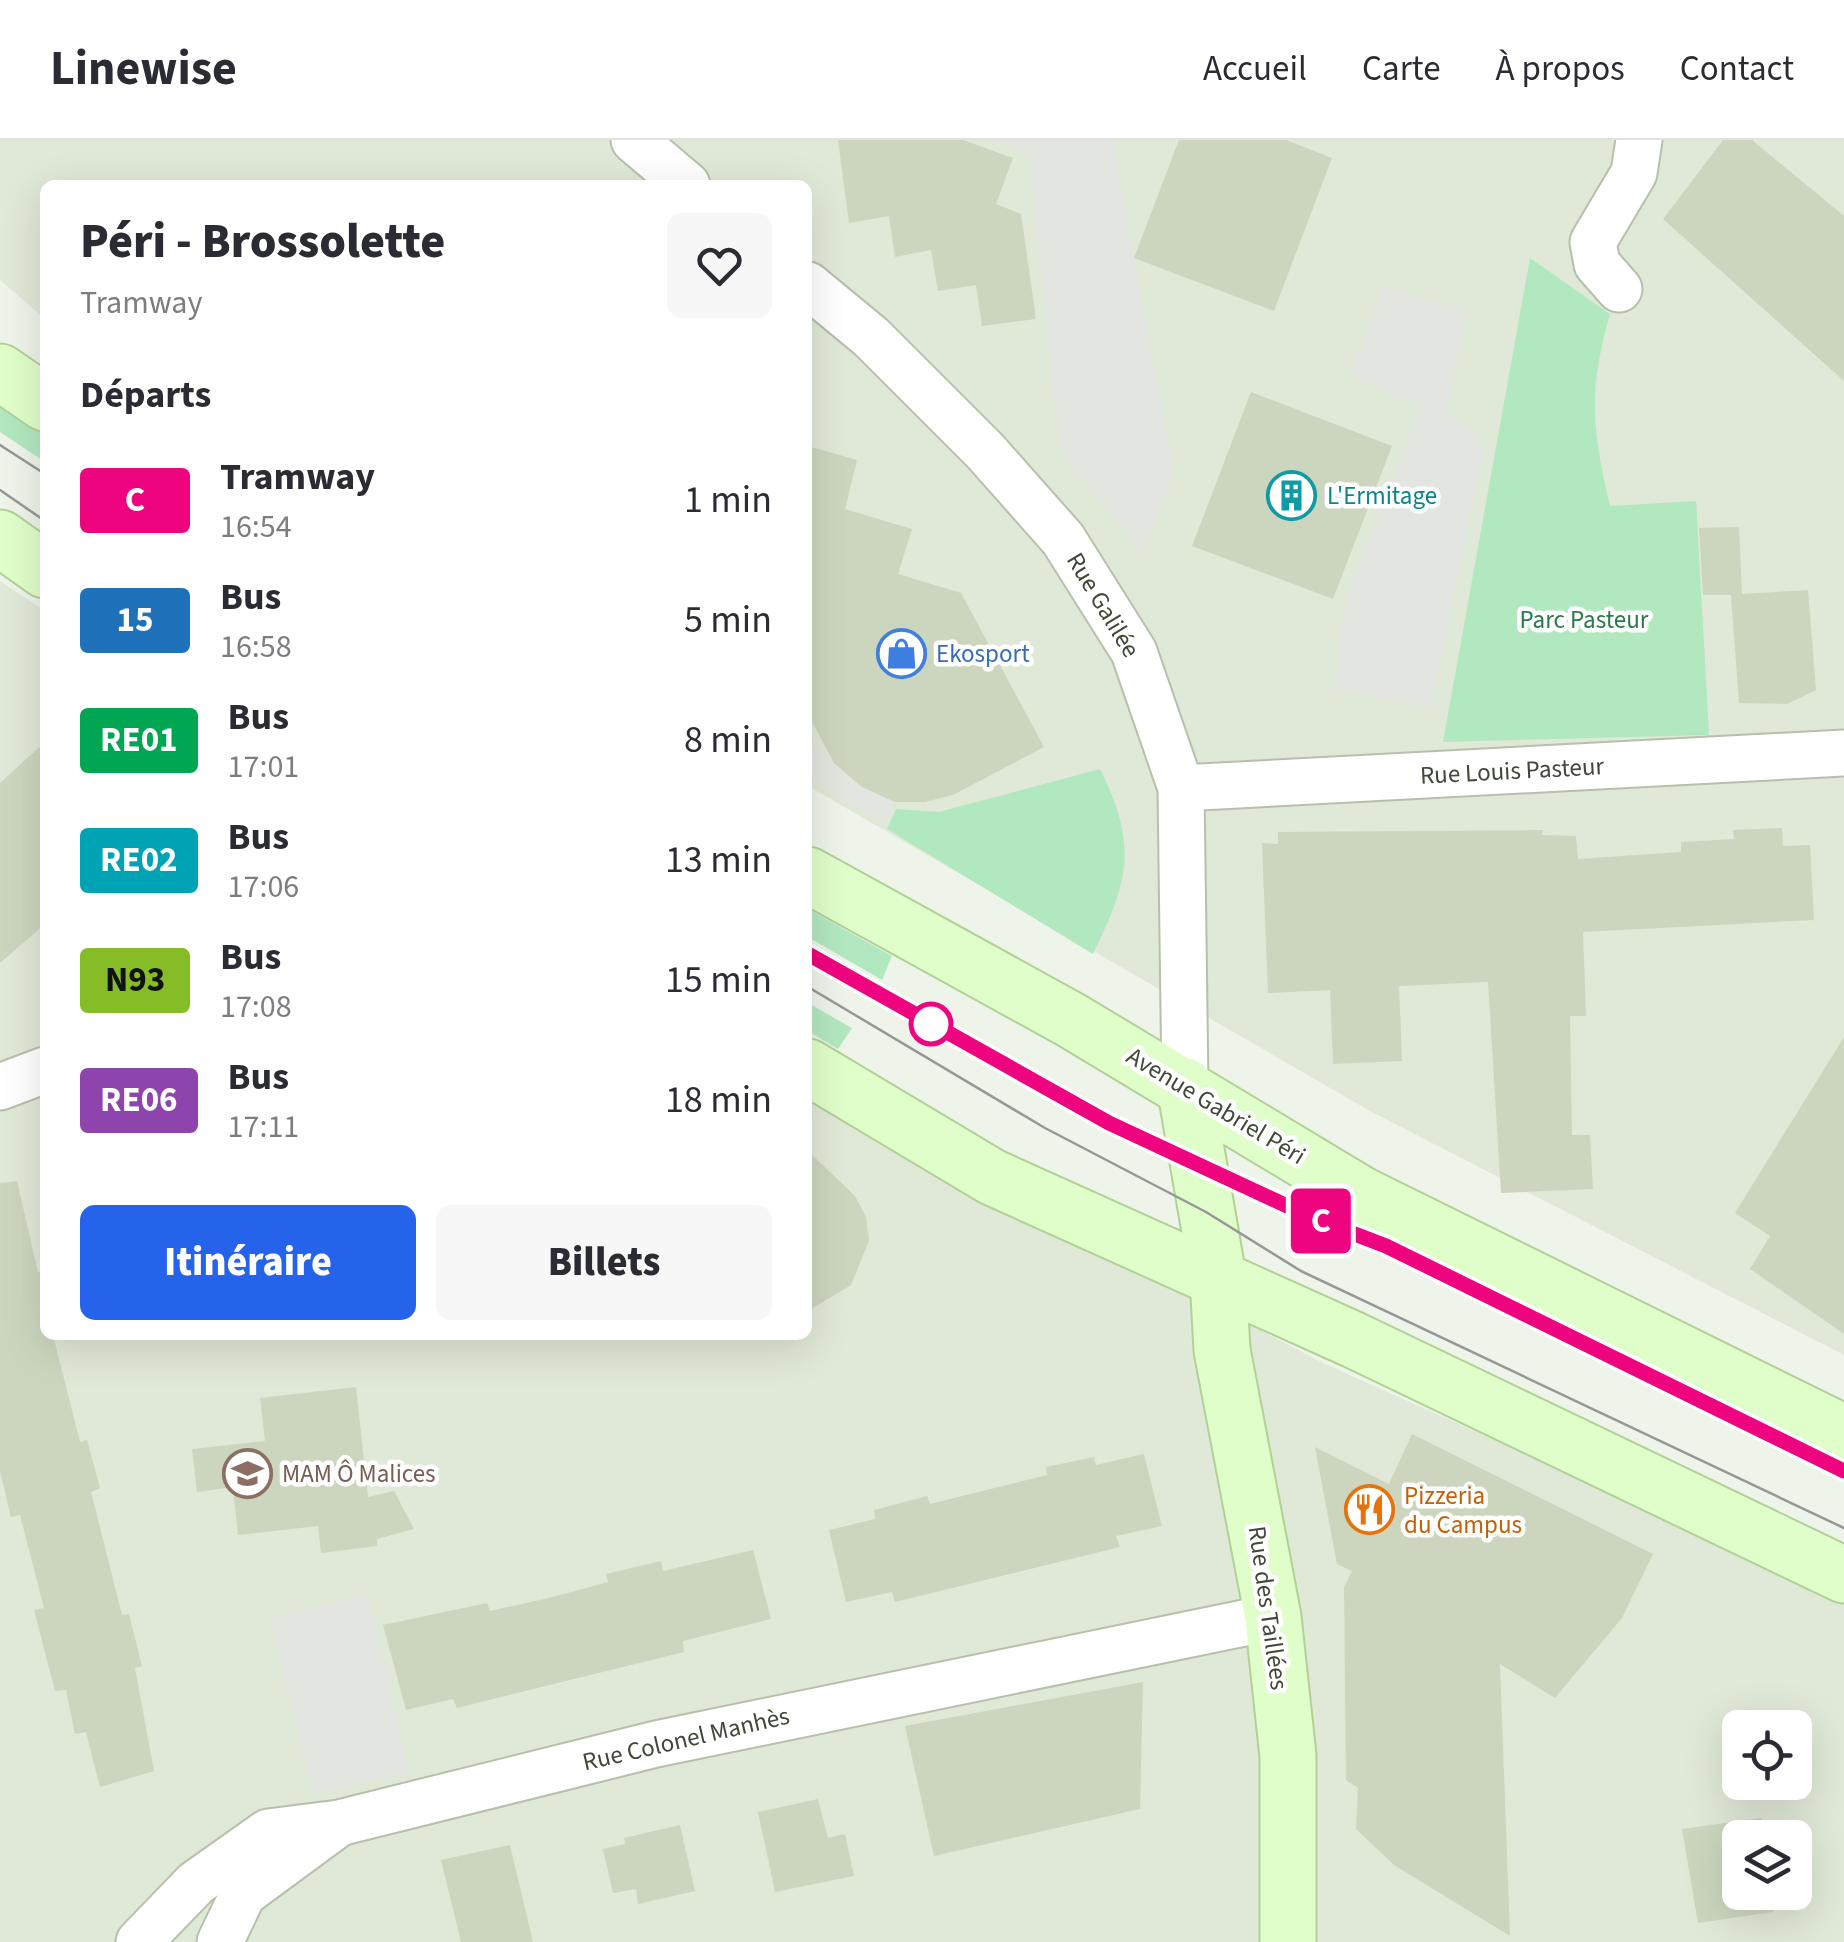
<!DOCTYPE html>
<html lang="fr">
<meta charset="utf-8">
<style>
body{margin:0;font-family:"Source Sans 3",sans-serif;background:#f7f7f7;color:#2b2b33;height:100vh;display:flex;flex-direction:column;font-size:38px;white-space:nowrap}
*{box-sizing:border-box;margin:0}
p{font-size:32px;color:#7c7c81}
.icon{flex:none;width:55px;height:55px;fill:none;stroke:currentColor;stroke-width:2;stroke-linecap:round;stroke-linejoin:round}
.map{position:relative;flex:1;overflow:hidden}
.panel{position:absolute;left:40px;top:40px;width:772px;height:1160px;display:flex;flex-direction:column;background:#fff;border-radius:15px;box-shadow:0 10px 40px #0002}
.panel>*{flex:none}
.badge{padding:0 20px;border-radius:8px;font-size:35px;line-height:65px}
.tools{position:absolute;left:1722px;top:1570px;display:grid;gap:20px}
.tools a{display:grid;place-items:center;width:90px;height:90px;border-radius:15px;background:#fff;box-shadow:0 10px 40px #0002;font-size:50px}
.map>.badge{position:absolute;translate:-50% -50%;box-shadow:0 0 0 5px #fff}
h2{padding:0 40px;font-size:38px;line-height:90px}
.round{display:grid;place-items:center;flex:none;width:105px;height:105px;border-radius:15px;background:#f7f7f7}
.overview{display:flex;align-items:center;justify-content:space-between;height:170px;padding:0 40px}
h1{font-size:48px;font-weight:800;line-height:75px}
.cta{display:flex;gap:20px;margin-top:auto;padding:20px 40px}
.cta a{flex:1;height:115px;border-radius:15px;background:#2563eb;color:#fff;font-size:40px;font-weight:800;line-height:115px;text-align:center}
.cta a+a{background:#f7f7f7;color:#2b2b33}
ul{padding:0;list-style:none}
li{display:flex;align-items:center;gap:30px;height:120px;padding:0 40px}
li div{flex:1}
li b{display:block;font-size:38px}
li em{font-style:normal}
li .badge{min-width:110px;font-weight:700;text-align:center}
header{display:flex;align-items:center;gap:60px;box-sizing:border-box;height:140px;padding:0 50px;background:#fff;border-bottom:2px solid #e1e1e2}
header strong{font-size:48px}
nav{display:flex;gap:55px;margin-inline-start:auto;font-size:35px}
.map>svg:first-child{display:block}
</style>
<header>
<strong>Linewise</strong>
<nav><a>Accueil</a><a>Carte</a><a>À propos</a><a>Contact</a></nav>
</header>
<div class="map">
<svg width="1844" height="1802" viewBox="0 0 1844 1802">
<rect width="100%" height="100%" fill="#eef4e9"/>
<g fill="#e0e8d7" fill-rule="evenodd">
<polygon points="0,0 1844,0 1844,1215 1370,971 808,646 808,45 45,45 45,179 0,140"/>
<path d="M0 441 45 471V1195H808V956L1323 1223 1844 1457V1802H0ZM1740 1588H1795V1642H1740ZM1740 1698H1795V1752H1740Z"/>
</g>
<g fill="#b2e8c0">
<path d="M1530 118 1610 174C1588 251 1592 289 1610 366L1696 361 1709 595 1443 602Z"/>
<polygon points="0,264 45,295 45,322 0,292"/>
<path d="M1100 629C1138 705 1129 741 1093 814L887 689 896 669 939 672Z"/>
<polygon points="808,769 892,816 882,840 808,797"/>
<polygon points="808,863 852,888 838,909 808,891"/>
</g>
<g fill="#e3e6e0">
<polygon points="993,0 1112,0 1171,318 1172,342 1140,415 1101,360 1060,315 1029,13"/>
<polygon points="1382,146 1469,172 1445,272 1485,300 1431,568 1334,550 1345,464 1419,269 1351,236"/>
<polygon points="808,602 862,647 895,662 886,685 808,636"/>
<polygon points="367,1455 410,1633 313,1656 269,1479"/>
</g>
<g fill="#ccd6be">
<polygon points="838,0 963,0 1013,18 996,64 1021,74 1036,179 982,186 976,145 938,151 931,110 895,117 889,76 849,83"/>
<polygon points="1179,0 1286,0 1332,18 1274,171 1134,118"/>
<polygon points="1723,0 1752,0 1844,76 1844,241 1663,79"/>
<polygon points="1251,252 1392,306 1333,459 1192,406"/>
<polygon points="808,306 857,320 845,369 912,389 898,434 961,453 1044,607 953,655 925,662 895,662 862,647 834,623 808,574"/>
<polygon points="1739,387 1742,454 1808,450 1816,550 1787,564 1739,563 1731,455 1703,455 1699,388"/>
<polygon points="45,602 45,784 0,823 0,643"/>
<polygon points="1782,688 1783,706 1810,705 1814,780 1583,792 1586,876 1570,876 1572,995 1590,995 1593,1049 1501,1053 1488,842 1399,846 1402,921 1333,924 1330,850 1268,853 1262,703 1278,704 1278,692 1543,690 1542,695 1576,696 1578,719 1681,712 1681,702 1734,699 1733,690"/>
<polygon points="1844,897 1844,1194 1750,1129 1770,1096 1735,1073"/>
<polygon points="808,1011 855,1056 866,1077 869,1101 851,1145 808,1171"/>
<polygon points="17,1041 38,1132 45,1130 45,1195 53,1195 80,1302 87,1300 100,1348 91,1352 122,1475 129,1474 142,1526 135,1528 154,1631 100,1647 86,1592 75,1594 66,1550 55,1551 34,1470 44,1468 20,1375 11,1377 0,1331 0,1043"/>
<polygon points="356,1247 368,1357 394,1351 414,1389 377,1399 377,1406 321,1413 318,1386 238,1395 233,1347 197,1352 192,1309 265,1301 260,1258"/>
<polygon points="1412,1294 1653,1414 1622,1478 1555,1558 1500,1524 1510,1796 1394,1725 1356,1689 1358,1648 1346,1640 1344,1447 1352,1431 1337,1424 1315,1307 1389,1344"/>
<polygon points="1144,1314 1162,1386 1116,1396 1120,1407 895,1462 892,1452 846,1462 829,1390 875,1379 874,1370 927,1356 930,1364 1047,1335 1046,1327 1094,1317 1096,1325"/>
<polygon points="753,1410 771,1479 683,1501 684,1512 566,1541 457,1568 453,1559 406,1570 383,1485 487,1463 490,1471 549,1458 608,1442 606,1434 661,1421 663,1431"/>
<polygon points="1143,1542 1140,1669 934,1716 905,1586"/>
<polygon points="818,1659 828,1698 845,1694 854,1736 775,1752 758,1672"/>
<polygon points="1761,1678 1763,1698 1740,1698 1740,1752 1771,1752 1773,1772 1698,1783 1682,1689"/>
<polygon points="680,1685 695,1751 638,1764 636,1749 613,1753 603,1709 625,1704 624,1698"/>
<polygon points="510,1705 533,1802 461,1802 441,1720"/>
</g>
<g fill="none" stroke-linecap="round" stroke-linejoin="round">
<defs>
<g id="street">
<polyline points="634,0 687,45"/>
<polyline points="808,145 871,197 985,311 1063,399 1134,512 1181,648 1185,946"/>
<polyline points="1619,149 1597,124 1593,102 1634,33 1639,0"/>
<polyline points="1181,648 1844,613"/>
<polyline points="0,947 45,930"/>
<polyline points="139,1802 196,1743 268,1692 339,1683 656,1604 1273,1477"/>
<polyline points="220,1802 243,1754 334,1687"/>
</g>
<g id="secondary">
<polyline points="0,232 45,263"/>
<polyline points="0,398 45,430"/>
<polyline points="808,735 1071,880 1362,1055 1844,1293"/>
<polyline points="808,927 992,1037 1354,1200 1844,1435"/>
<polyline points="1185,946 1218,1137 1222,1210 1273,1477 1288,1616 1288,1802"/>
</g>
</defs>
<use href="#street" stroke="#b7c0ab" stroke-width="49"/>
<use href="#secondary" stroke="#b1d196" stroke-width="59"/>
<use href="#street" stroke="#fff" stroke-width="45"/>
<use href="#secondary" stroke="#e0fec9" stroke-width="55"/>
<g stroke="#979797" stroke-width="2.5">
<polyline points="0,305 45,334"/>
<polyline points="0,350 45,381"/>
<polyline points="808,814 1109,983 1313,1078 1386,1106 1844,1331"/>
<polyline points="808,847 1045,988 1206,1072 1301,1131 1844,1388"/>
</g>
</g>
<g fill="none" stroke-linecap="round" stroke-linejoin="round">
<defs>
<polyline id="line" points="808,814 1109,983 1313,1078 1386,1106 1844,1331"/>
</defs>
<use href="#line" stroke="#fff" stroke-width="22"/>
<use href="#line" stroke="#ee047f" stroke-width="15"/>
</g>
<defs>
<symbol id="building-ring" viewBox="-11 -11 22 22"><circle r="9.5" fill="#fff" stroke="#0f9aa8" stroke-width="1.5"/><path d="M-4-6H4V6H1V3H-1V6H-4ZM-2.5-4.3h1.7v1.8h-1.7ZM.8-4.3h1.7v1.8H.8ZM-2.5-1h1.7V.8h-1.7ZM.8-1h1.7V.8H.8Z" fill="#0f9aa8"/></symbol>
<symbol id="shop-ring" viewBox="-11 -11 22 22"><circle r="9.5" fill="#fff" stroke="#3f7fe0" stroke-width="1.5"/><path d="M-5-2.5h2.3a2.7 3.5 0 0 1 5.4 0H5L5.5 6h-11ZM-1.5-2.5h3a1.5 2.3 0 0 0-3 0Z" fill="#3f7fe0"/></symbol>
<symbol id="school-ring" viewBox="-11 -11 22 22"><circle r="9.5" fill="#fff" stroke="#8d6e63" stroke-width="1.5"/><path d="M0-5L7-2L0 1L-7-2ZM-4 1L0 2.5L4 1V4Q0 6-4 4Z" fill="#8d6e63"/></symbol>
<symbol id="restaurant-ring" viewBox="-11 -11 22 22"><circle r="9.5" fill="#fff" stroke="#e8710a" stroke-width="1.5"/><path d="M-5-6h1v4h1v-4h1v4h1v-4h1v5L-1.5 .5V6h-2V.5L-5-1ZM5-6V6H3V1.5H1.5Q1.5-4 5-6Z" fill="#e8710a"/></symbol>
</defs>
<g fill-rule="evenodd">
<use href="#building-ring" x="1264" y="328" width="55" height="55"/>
<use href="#shop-ring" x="874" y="486" width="55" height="55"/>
<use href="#school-ring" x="220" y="1306" width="55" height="55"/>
<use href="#restaurant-ring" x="1342" y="1342" width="55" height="55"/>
</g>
<circle fill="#fff" stroke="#ee047f" stroke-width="5" cx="931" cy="884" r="20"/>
<g text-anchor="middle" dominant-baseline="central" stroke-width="9" stroke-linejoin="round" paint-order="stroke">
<g font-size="25" fill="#0d838f" stroke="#fff" text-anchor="start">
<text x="1327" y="356">L'Ermitage</text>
</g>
<g font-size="25" fill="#414837" stroke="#fff">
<text transform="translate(1103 465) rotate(59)">Rue Galilée</text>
<text transform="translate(1512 631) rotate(-3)">Rue Louis Pasteur</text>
<text transform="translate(1216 966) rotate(31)">Avenue Gabriel Péri</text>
<text transform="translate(1268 1468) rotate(82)">Rue des Taillées</text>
<text transform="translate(686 1599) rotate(-13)">Rue Colonel Manhès</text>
</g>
<g font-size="25" fill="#2a7a4c" stroke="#fff">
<text x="1584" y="480">Parc Pasteur</text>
</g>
<g font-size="25" fill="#366cbe" stroke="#fff" text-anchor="start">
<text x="936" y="514">Ekosport</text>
</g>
<g font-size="25" fill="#785e54" stroke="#fff" text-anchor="start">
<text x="282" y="1334">MAM Ô Malices</text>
</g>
<g font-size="25" fill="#c56008" stroke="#fff" text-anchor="start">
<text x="1404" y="1356">Pizzeria<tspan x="1404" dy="29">du Campus</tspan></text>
</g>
</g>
</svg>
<div class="tools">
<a><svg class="icon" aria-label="locate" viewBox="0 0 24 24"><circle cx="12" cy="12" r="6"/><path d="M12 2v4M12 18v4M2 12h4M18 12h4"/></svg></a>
<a><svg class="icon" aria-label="layers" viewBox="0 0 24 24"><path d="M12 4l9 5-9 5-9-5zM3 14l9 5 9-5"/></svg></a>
</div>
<b class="badge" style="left:1321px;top:1081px;background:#ee047f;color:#fff">C</b>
<section class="panel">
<div class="overview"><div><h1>Péri - Brossolette</h1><p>Tramway</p></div><a class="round"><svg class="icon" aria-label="heart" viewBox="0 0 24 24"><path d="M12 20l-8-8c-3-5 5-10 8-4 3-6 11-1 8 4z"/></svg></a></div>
<h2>Départs</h2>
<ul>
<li><span class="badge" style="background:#ee047f;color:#fff">C</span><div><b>Tramway</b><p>16:54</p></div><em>1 min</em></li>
<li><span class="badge" style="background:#1f72b9;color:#fff">15</span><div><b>Bus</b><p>16:58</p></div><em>5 min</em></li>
<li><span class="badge" style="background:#00a651;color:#fff">RE01</span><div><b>Bus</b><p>17:01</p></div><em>8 min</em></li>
<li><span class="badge" style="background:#00a3b4;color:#fff">RE02</span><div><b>Bus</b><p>17:06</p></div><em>13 min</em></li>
<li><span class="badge" style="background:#86bc25;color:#111">N93</span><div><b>Bus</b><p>17:08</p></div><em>15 min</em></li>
<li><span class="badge" style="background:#8e44ad;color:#fff">RE06</span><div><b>Bus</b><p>17:11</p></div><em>18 min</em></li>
</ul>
<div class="cta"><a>Itinéraire</a><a>Billets</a></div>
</section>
</div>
